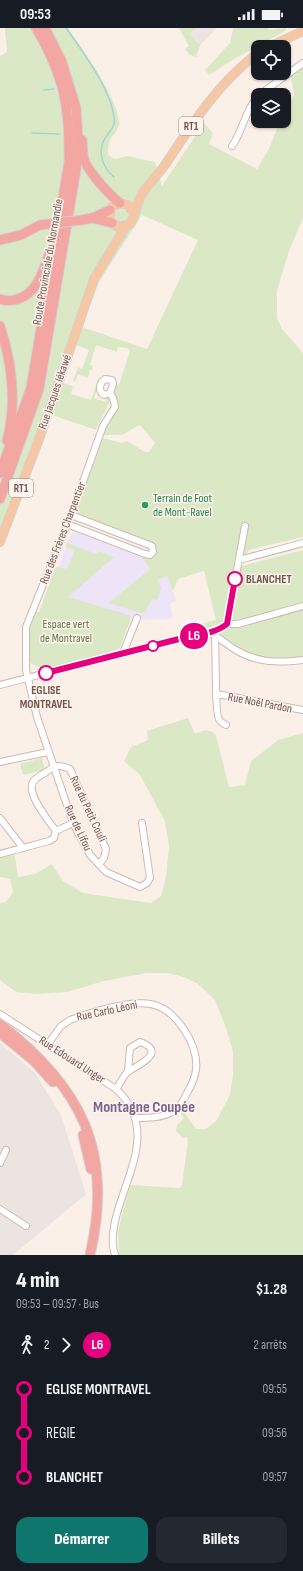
<!DOCTYPE html>
<html lang="fr">
<meta charset="utf-8">
<style>
body{margin:0;font-family:"Sofia Sans Condensed",sans-serif;background:#242831;color:#f1f3f6;height:100vh;display:flex;flex-direction:column;font-size:15px;white-space:nowrap}
*{box-sizing:border-box;margin:0}
p{font-size:13px;color:#9ea1a6}
.icon{flex:none;width:22px;height:22px;fill:none;stroke:currentColor;stroke-width:2;stroke-linecap:round;stroke-linejoin:round}
.map{position:relative;height:1227px;overflow:hidden}
.panel{display:flex;flex-direction:column;background:#171b24;flex:1}
.panel>*{flex:none}
.badge{padding:0 8px;border-radius:13px;font-size:14px;line-height:26px}
.buttons{position:absolute;left:251px;top:12px;display:grid;gap:8px}
.buttons a{display:grid;place-items:center;width:40px;height:40px;border-radius:8px;background:#171b24;box-shadow:0 1px 3px #0004;font-size:20px}
.map>.badge{position:absolute;translate:-50% -50%;box-shadow:0 0 0 2px #fff}
.legs{display:flex;align-items:center;gap:6px;height:44px;padding:0 16px;font-size:13px}
.legs p{margin-inline-start:auto}
.head{display:flex;align-items:center;justify-content:space-between;height:68px;padding:0 16px}
h1{font-size:22px;font-weight:800;line-height:30px}
.cta{display:flex;gap:8px;margin-top:auto;padding:8px 16px}
.cta a{flex:1;height:46px;border-radius:12px;background:#0f766e;color:#fff;font-size:16px;font-weight:800;line-height:46px;text-align:center}
.cta a+a{background:#242831;color:#f1f3f6}
ul{padding:0 16px;list-style:none}
li{display:flex;align-items:center;gap:14px;height:44px;font-size:15px}
li i{display:grid;place-items:center;width:6px;height:100%;margin:0 5px;background:currentColor}
li i::after{content:'';width:10px;height:10px;margin:-5px;border:3px solid;border-radius:50%;background:#171b24}
li p{margin-inline-start:auto}
li:first-child i{background:linear-gradient(#0000 50%,currentColor 0)}
li:last-child i{background:linear-gradient(currentColor 50%,#0000 0)}
.status{display:flex;justify-content:space-between;align-items:center;height:28px;padding:0 20px;background:#171b24;direction:ltr}
.status svg{height:11px;fill:currentColor}
.map>svg:first-child{display:block}
</style>
<div class="status"><b>09:53</b><svg viewBox="0 0 49 12"><path d="M0 12V9h3v3zM5 12V6h3v6zM10 12V3h3v9zM15 12V0h3v12zM26 1h20v11H26zM47 4h2v5h-2z"/></svg></div>
<div class="map">
<svg width="303" height="1227" viewBox="0 0 303 1227">
<rect width="100%" height="100%" fill="#fbf0e8"/>
<g fill="#ece4e1">
<polygon points="179,0 217,0 193,24"/>
<polygon points="0,1015 35,1045 61,1087 86,1166 13,1227 0,1227"/>
</g>
<polygon fill="#ede4f8" points="75,504 142,529 158,552 167,548 176,572 170,576 173,590 164,592 140,591 47,563 55,540 59,538 71,506"/>
<g fill="#dbe8c6" fill-rule="evenodd">
<path d="M5 0H68C83 22 116 67 119 93 120 103 112 106 109 115 108 118 108 124 108 127L115 131 127 128 155 134 162 158 204 95 213 105 209 116 257 141 269 121 280 93H284V86L294 67 290 44 303 35V190L289 223 277 263V290L282 301 303 325V509L249 522 238 539 303 522V632H259L213 607 186 609 184 601 216 592 204 543 178 551 173 563 167 548 158 552 161 560 157 572 152 571 144 586 109 575 150 541 142 529 149 531 154 529C157 524 158 520 153 515L72 483 99 409 122 415 127 413 145 424H149L155 415 140 397 122 407H100L114 379 111 367 116 356 119 357 130 323 127 320 118 319 117 324 96 317 90 337 93 338 92 342 90 341 88 350 78 346 75 354 73 353 78 339 82 341 89 322 76 317 63 355 73 358 71 366 91 372 98 351 101 350 94 370 105 374 107 369H110C110 378 99 392 96 402L52 387 0 518V28L7 24ZM142 187 198 212 147 321 82 299 99 254Z"/>
<polygon points="179,0 196,0 189,6 200,17 196,29 190,27 185,21 189,18"/>
<polygon points="233,0 268,0 269,2 286,0 285,3 234,31 209,47 205,42 230,15"/>
<polygon points="67,515 96,526 98,523 114,529 68,569 132,588 120,619 117,622 44,642 28,634 29,603 36,584 39,584 55,540 59,539 67,541 75,522 66,519"/>
<path d="M188 690 195 706C204 702 208 700 216 707L229 759 245 757 251 733 278 712 303 705V1227H119L118 1203 130 1157 180 1160 182 1157 188 1112 187 1109 183 1110 176 1103 177 1097 184 1090 178 1080H181L196 1101H206L216 1093 230 1067 233 1047V1023L225 997 215 972 198 956 184 949 167 945H147L104 953 67 964 34 966 16 964 0 952V875L6 874 13 864 10 851 0 849V826L14 822 18 849 35 846 52 836 63 853 83 865 151 875 161 868 166 849 169 818 165 793 140 747 124 733 131 719 148 712 147 703Z"/>
<polygon points="42,730 45,742 23,747 20,736"/>
</g>
<g fill="none" stroke-linecap="round" stroke-linejoin="round">
<g stroke="#a4d5d3" stroke-width="1.5">
<path d="M66 0C83 24 110 60 114 89 116 101 107 104 103 114 98 127 104 141 114 149"/>
<polyline points="44,62 54,61"/>
<polyline points="32,105 59,106"/>
</g>
<defs>
<g id="minor">
<polyline points="259,67 303,35"/>
<path d="M232 118C243 103 245 82 258 68"/>
<path d="M110 365 104 367C98 363 99 355 105 351L112 352 113 356 110 365 113 370 115 379 103 398 71 487 26 599V642L37 689 73 795 90 827 106 844 140 859 147 855 150 850 142 795"/>
<polyline points="67,496 145,526 150,527 153,524 152,518 71,487"/>
<polyline points="239,532 303,515"/>
<polyline points="227,596 245,498"/>
<path d="M210 605C219 609 226 616 234 621 257 635 277 635 303 632"/>
<path d="M216 609 215 611C216 623 215 687 219 691 220 694 224 696 226 697"/>
<polyline points="123,625 137,590"/>
<polyline points="0,657 186,609 210,605 227,596 238,596 303,578"/>
<polyline points="217,666 303,682"/>
<polyline points="0,734 48,724"/>
<polyline points="0,790 23,820"/>
<path d="M56 803C49 793 26 766 33 754 35 751 41 747 45 745 55 737 58 736 70 741L106 821 104 830 99 836"/>
<polyline points="0,826 49,813 54,810 56,803 73,795"/>
<path d="M0 986 116 1061C159 1101 126 1146 115 1193 113 1204 111 1216 115 1227"/>
<path d="M48 1016 61 998 70 992C92 984 128 972 151 976 176 981 199 1017 196 1042 195 1050 191 1058 187 1065 184 1072 179 1080 172 1084 161 1090 148 1090 136 1090"/>
<path d="M116 1061C120 1056 124 1046 129 1043 138 1037 168 1024 140 1014L130 1020 128 1043"/>
<polyline points="0,1135 6,1122"/>
<polyline points="0,1181 26,1198"/>
</g>
<g id="major">
<polyline points="269,19 303,3"/>
<path d="M134 185 128 177 120 175 112 179 109 189 112 195 118 199 130 196C136 188 136 175 142 166 149 155 158 147 165 137 192 96 218 55 258 25"/>
<polyline points="0,514 42,403 94,251 126,198"/>
</g>
<g id="highway">
<path d="M82 112C83 119 82 127 85 134 90 145 110 168 120 175"/>
<polyline points="92,190 112,195"/>
<polyline points="82,192 92,190 110,182"/>
<polyline points="0,212 21,207 40,197"/>
<path d="M0 271C6 273 12 273 18 271 39 264 43 242 50 224"/>
<path d="M0 298C12 335 17 375 7 413"/>
<path d="M0 445 31 360 69 134C70 78 64 48 36 0"/>
<polyline points="0,471 39,361 76,142 78,112 76,80 62,34 45,0"/>
<path d="M0 996C82 1059 114 1124 90 1227"/>
<polyline points="0,1005 34,1033 53,1054"/>
<polyline points="83,1107 91,1141"/>
</g>
</defs>
<use href="#minor" stroke="#cfb8b1" stroke-width="8"/>
<use href="#major" stroke="#d8cfcd" stroke-width="10"/>
<use href="#highway" stroke="#d8cfcd" stroke-width="11"/>
<use href="#minor" stroke="#fff" stroke-width="6"/>
<use href="#major" stroke="#f6c7a4" stroke-width="8"/>
<use href="#highway" stroke="#f2a7a2" stroke-width="9"/>
<defs>
<polyline id="highway-bridge" points="40,197 82,192"/>
</defs>
<use href="#highway-bridge" stroke="#d8cfcd" stroke-width="11" stroke-linecap="butt"/>
<use href="#highway-bridge" stroke="#f2a7a2" stroke-width="9"/>
</g>
<g fill="none" stroke-linecap="round" stroke-linejoin="round">
<defs>
<path id="line-1" d="M46 645C89 634 132 623 175 612 192 607 213 607 227 596L235 551"/>
</defs>
<use href="#line-1" stroke="#fff" stroke-width="9"/>
<use href="#line-1" stroke="#e6007e" stroke-width="6"/>
</g>
<circle fill="#2e9e5b" stroke="#fef4ee" stroke-width="1.5" cx="145" cy="477" r="4"/>
<g fill="#fff" stroke="#e6007e" stroke-width="2">
<circle cx="235" cy="551" r="7"/>
<circle cx="153" cy="618" r="5"/>
<circle cx="46" cy="645" r="7"/>
</g>
<g text-anchor="middle" dominant-baseline="central" stroke-width="3" stroke-linejoin="round" paint-order="stroke">
<g fill="#fef4ee" stroke="#9d837d" stroke-width="1">
<rect x="179" y="89" width="24" height="18" rx="3"/>
<rect x="9" y="451" width="24" height="18" rx="3"/>
</g>
<g font-size="11" font-weight="bold" fill="#74534d">
<text x="191" y="98">RT1</text>
<text x="21" y="460">RT1</text>
</g>
<g font-size="12" fill="#74534d" stroke="#fef4ee">
<text transform="translate(48 234) rotate(-80)">Route Provinciale du Normandie</text>
<text transform="translate(55 364) rotate(-71)">Rue Jacques Iékawé</text>
<text transform="translate(63 505) rotate(-69)">Rue des Frères Charpentier</text>
<text transform="translate(260 675) rotate(11)">Rue Noël Pardon</text>
<text transform="translate(88 781) rotate(65)">Rue du Petit Couli</text>
<text transform="translate(78 800) rotate(65)">Rue de Lifou</text>
<text transform="translate(107 983) rotate(-12)">Rue Carlo Léoni</text>
<text transform="translate(72 1032) rotate(33)">Rue Edouard Unger</text>
</g>
<g font-size="12" fill="#27864d" stroke="#fef4ee" text-anchor="start">
<text x="153" y="470">Terrain de Foot<tspan x="153" dy="14">de Mont-Ravel</tspan></text>
</g>
<g font-size="12" font-weight="bold" fill="#74534d" stroke="#fef4ee" text-anchor="start">
<text x="246" y="551">BLANCHET</text>
<text x="46" y="662" text-anchor="middle">EGLISE<tspan x="46" dy="14">MONTRAVEL</tspan></text>
</g>
<g font-size="12" fill="#5f7845" stroke="#fef4ee">
<text x="66" y="596">Espace vert<tspan x="66" dy="14">de Montravel</tspan></text>
</g>
<g font-size="16" font-weight="bold" fill="#796590" stroke="#fef4ee">
<text x="144" y="1079">Montagne Coupée</text>
</g>
</g>
</svg>
<div class="buttons">
<a><svg class="icon" aria-label="locate" viewBox="0 0 24 24"><circle cx="12" cy="12" r="6"/><path d="M12 2v4M12 18v4M2 12h4M18 12h4"/></svg></a>
<a><svg class="icon" aria-label="layers" viewBox="0 0 24 24"><path d="M12 4l9 5-9 5-9-5zM3 14l9 5 9-5"/></svg></a>
</div>
<b class="badge" style="left:194px;top:608px;background:#e6007e;color:#fff">L6</b>
</div>
<section class="panel">
<div class="head"><div><h1>4 min</h1><p>09:53 – 09:57 · Bus</p></div><b>$1.28</b></div>
<div class="legs"><svg class="icon" aria-label="walk" viewBox="0 0 24 24"><circle cx="13" cy="4" r="2"/><path d="M13 8l-2 6 4 7M11 14l-3 7M7 12l3-4h3l4 4"/></svg>2<svg class="icon" aria-label="forward" viewBox="0 0 24 24"><path d="M9 5l7 7-7 7"/></svg><b class="badge" style="background:#e6007e;color:#fff">L6</b><p>2 arrêts</p></div>
<ul>
<li><i style="color:#e6007e"></i><b>EGLISE MONTRAVEL</b><p>09:55</p></li>
<li><i style="color:#e6007e"></i><span>REGIE</span><p>09:56</p></li>
<li><i style="color:#e6007e"></i><b>BLANCHET</b><p>09:57</p></li>
</ul>
<div class="cta"><a>Démarrer</a><a>Billets</a></div>
</section>
